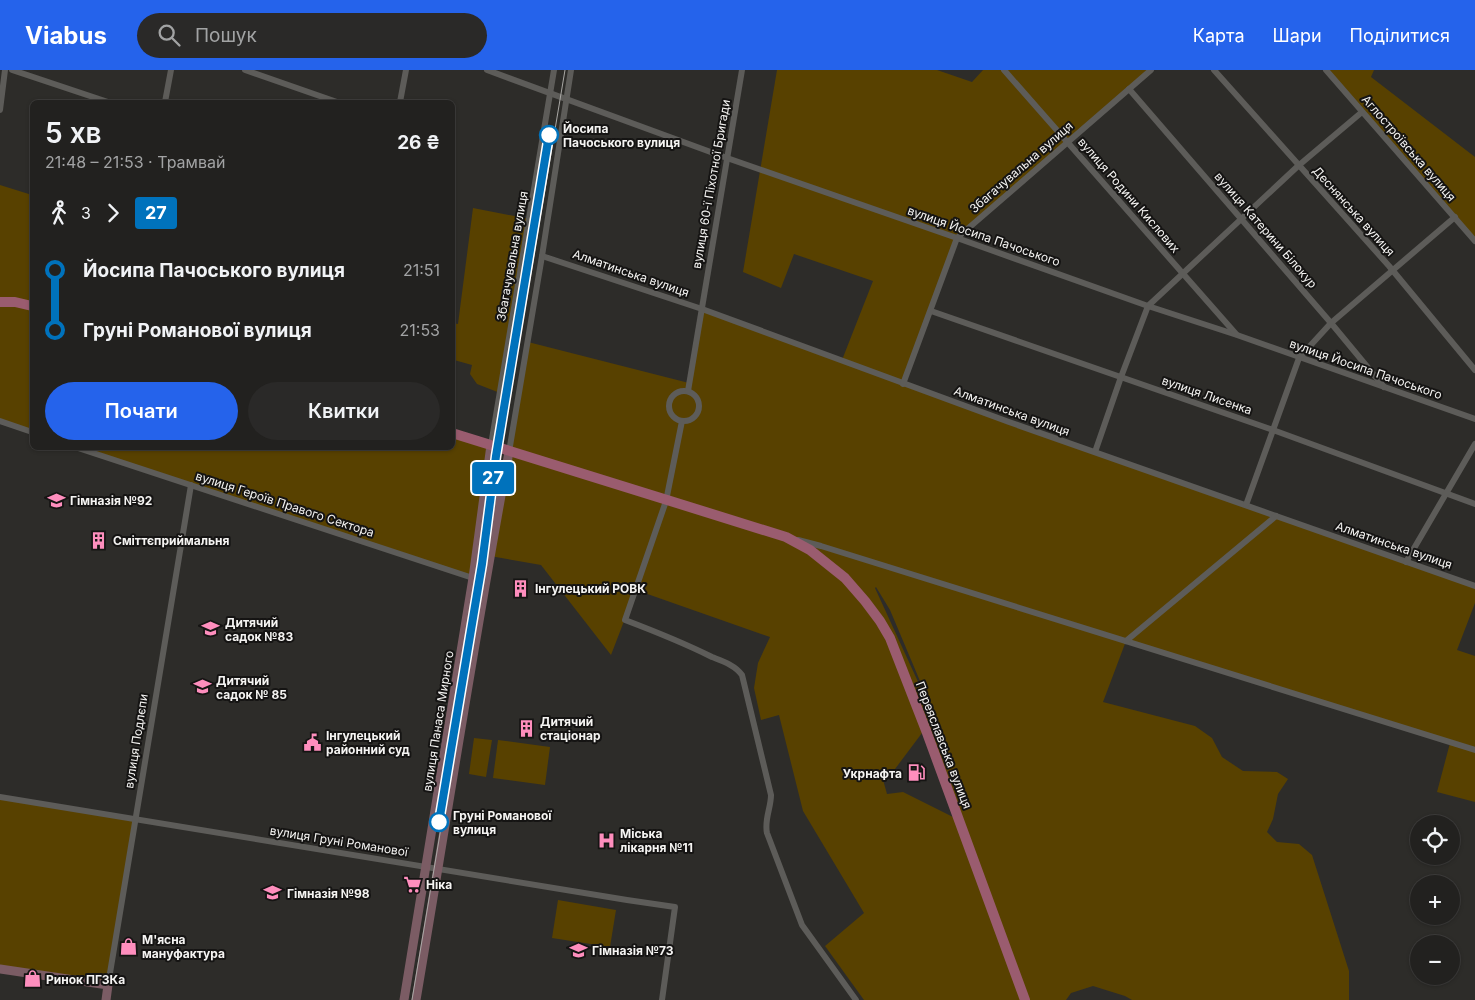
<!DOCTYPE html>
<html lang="uk">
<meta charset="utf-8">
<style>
body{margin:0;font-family:Inter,sans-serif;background:#2a2928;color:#f1f3f6;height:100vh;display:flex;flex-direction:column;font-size:19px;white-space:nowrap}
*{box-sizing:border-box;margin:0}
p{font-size:16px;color:#a2a3a4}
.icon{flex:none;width:28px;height:28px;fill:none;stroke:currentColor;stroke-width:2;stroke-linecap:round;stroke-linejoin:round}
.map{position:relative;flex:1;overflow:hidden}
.drawer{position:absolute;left:30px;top:30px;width:425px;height:350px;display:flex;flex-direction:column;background:#22211f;border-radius:8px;box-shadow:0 1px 4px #0004,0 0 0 1px #3f3e3d}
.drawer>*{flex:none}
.badge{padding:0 10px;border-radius:4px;font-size:18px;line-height:32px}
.controls{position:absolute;left:1410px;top:745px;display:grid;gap:10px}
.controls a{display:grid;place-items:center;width:50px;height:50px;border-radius:50%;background:#22211f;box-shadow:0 1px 4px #0004,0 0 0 1px #3f3e3d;font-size:25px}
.map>.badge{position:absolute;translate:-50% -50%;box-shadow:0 0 0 2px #fff}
.legs{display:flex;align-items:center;gap:8px;height:55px;padding:0 15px;font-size:16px}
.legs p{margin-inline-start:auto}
.headline{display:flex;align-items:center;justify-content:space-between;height:85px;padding:0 15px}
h1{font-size:28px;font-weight:600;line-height:38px}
.cta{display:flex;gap:10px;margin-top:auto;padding:10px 15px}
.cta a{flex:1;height:58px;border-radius:30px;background:#2563eb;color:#fff;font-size:20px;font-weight:600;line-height:58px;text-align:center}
.cta a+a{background:#2a2928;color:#f1f3f6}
ul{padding:0 15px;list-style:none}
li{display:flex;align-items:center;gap:18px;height:60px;font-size:19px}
li i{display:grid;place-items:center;width:8px;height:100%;margin:0 6px;background:currentColor}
li i::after{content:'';width:12px;height:12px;margin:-6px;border:4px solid;border-radius:50%;background:#22211f}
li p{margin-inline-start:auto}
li:first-child i{background:linear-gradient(#0000 50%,currentColor 0)}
li:last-child i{background:linear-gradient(currentColor 50%,#0000 0)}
header{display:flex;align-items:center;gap:30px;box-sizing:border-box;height:70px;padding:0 25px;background:#2563eb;color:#fff}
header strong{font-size:24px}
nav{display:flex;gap:28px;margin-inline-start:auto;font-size:18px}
.search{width:350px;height:45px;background:#2a2928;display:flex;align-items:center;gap:12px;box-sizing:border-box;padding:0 18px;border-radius:28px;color:#a2a3a4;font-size:19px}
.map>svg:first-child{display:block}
</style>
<header>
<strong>Viabus</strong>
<div class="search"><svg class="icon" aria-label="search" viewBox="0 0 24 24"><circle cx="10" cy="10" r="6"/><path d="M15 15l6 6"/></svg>Пошук</div>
<nav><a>Карта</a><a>Шари</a><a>Поділитися</a></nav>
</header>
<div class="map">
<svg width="1475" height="930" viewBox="0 0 1475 930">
<rect width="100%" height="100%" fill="#2d2c29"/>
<g fill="#584100" fill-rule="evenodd">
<path d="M777 0H937L972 12 983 0H1151L957 168 903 314 1475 516V533L1457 580 1475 586V732L1437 722 1450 673 1126 571 1103 632 1195 656 1212 668 1222 687 1243 701 1277 702 1288 709 1278 724 1273 749 1267 762 1277 772 1299 774 1312 785 1349 901V930H1132L1125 926 1093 916 1071 923 1066 930H864L825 876 864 843 803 741 779 645 761 650 754 618 758 593 770 567 636 520 611 585 541 495 490 486 528 272 689 313 702 239 842 290 873 211 794 184 781 218 743 202ZM876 517 890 540 947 675 875 518ZM925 659 959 750 903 722 887 724 882 706 895 699Z"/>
<polygon points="1326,0 1374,0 1371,7 1475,87 1475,171"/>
<polygon points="0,115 32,125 32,362 0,351"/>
<polygon points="473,138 530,149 500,323 477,314 470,304 472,295 454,290 453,292 453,253 458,254"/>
<polygon points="453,363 491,375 473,508 79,378 452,378"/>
<polygon points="474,668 492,670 486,707 469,704"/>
<polygon points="498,670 550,677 545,715 493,708"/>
<polygon points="0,727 136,749 108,915 0,899"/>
<polygon points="558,830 616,840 610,877 552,868"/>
</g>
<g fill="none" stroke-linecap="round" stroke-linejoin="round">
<g stroke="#5d5c59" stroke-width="6">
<polyline points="12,0 108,32"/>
<polyline points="245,0 337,32"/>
<polyline points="487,0 727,88 957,168 1148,236 1237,265 1475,349"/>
<polyline points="1004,0 1236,264"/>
<polyline points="1214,0 1389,196 1475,300"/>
<polyline points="1326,0 1475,171"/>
<polyline points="1129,19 1331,253 1384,317"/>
<polyline points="165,32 171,0"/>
<polyline points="400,32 406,0"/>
<polyline points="0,40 5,0"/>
<polyline points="542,186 702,239 1009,352 1475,516"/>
<polyline points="931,241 1273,360 1475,434"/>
<polyline points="903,314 957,168 1151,0"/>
<circle cx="684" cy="336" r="15"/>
<polyline points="688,321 742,0"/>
<polyline points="0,351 32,362"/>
<path d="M682 351 666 431 625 550C654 561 684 573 712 587 722 591 735 595 742 605L771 725C771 738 764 750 767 763L802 855 856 930"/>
<polyline points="491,375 554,0"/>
<polyline points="78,378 485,512"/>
<polyline points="509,382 542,186 571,0"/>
<polyline points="1095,382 1121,307 1148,236 1298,96 1362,42"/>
<polyline points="1246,435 1299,288 1331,253 1455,147"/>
<polyline points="798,470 821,476 1475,680"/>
<polyline points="1406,492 1475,374"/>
<polyline points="1126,571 1276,446"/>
<polyline points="0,727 627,830 675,837 662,930"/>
<polyline points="108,915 191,415"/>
</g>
<g stroke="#7b5c64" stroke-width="9">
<polyline points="0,899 108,915 106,930"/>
<polyline points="404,930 473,508 491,375"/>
<path d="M416 930C447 747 475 564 509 382"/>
</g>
<g stroke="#9a5c6f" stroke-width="10">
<polyline points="0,232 15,232 32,236"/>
<polyline points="452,363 786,467 810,480 845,508 865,531 880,551 890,568 927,663 1025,930"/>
</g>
<polyline stroke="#aaa9a6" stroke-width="1" points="412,930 488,479 500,387 565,0"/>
</g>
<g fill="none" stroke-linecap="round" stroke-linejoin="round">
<defs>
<polyline id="line-1" points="439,752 482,494 496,386 549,65"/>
</defs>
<use href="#line-1" stroke="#fff" stroke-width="11"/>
<use href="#line-1" stroke="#0072bc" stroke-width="8"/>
</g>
<defs>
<symbol id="school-bare" viewBox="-9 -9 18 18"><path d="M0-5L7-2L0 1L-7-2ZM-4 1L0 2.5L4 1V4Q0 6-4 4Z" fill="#fe8ebd" stroke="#151413" stroke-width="2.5" paint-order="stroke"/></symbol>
<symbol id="building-bare" viewBox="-9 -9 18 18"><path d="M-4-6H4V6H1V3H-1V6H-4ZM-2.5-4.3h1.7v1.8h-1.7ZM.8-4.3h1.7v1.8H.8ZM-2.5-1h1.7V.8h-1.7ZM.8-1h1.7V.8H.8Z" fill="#fe8ebd" stroke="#151413" stroke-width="2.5" paint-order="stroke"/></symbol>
<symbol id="civic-bare" viewBox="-9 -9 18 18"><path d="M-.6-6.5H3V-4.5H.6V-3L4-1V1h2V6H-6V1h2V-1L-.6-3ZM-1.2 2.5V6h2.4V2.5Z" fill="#fe8ebd" stroke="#151413" stroke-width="2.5" paint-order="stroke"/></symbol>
<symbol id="fuel-bare" viewBox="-9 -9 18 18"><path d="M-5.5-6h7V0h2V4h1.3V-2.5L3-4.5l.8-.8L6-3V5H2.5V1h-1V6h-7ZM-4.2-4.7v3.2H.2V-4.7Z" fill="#fe8ebd" stroke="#151413" stroke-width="2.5" paint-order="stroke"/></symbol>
<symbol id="hospital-bare" viewBox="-9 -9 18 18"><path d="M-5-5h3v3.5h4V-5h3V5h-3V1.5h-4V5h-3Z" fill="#fe8ebd" stroke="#151413" stroke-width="2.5" paint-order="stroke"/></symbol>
<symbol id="supermarket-bare" viewBox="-9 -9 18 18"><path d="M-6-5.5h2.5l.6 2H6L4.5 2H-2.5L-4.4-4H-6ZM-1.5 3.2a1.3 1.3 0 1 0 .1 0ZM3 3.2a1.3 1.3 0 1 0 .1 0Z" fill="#fe8ebd" stroke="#151413" stroke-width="2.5" paint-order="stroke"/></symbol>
<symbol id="shop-bare" viewBox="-9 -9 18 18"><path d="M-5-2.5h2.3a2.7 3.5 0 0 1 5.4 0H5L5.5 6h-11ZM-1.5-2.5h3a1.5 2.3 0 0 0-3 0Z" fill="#fe8ebd" stroke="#151413" stroke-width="2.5" paint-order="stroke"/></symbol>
</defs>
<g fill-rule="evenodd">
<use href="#school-bare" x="44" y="418" width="25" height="25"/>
<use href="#building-bare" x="86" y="458" width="25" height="25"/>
<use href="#building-bare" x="508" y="506" width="25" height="25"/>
<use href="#school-bare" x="198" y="546" width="25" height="25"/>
<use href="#school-bare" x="190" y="604" width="25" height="25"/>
<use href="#building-bare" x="514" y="646" width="25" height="25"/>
<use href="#civic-bare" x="300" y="660" width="25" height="25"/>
<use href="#fuel-bare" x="904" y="690" width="25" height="25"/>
<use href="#hospital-bare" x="594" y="758" width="25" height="25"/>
<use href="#supermarket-bare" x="400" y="802" width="25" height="25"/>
<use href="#school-bare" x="260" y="810" width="25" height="25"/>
<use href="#shop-bare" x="116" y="864" width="25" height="25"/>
<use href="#school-bare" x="566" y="868" width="25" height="25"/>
<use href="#shop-bare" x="20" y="896" width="25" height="25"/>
</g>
<g fill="#fff" stroke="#0072bc" stroke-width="2.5">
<circle cx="549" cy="65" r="9"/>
<circle cx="439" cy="752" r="9"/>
</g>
<g text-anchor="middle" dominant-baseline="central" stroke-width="4" stroke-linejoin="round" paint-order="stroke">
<g font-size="12" font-weight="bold" fill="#f5f4f2" stroke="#151413" text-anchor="start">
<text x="563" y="58">Йосипа<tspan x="563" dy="14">Пачоського вулиця</tspan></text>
<text x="453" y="745">Груні Романової<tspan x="453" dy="14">вулиця</tspan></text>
</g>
<g font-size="12" fill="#f5f4f2" stroke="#151413">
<text transform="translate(1409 78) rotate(49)">Аглостроївська вулиця</text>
<text transform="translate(1021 97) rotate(-41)">Збагачувальна вулиця</text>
<text transform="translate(711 114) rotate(-80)">вулиця 60-ї Піхотної Бригади</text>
<text transform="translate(1129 125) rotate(49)">вулиця Родини Кислових</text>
<text transform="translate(1354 141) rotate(48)">Деснянська вулиця</text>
<text transform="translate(1266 160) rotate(49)">вулиця Катерини Білокур</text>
<text transform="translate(984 166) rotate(19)">вулиця Йосипа Пачоського</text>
<text transform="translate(512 186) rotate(-80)">Збагачувальна вулиця</text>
<text transform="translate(631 203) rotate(19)">Алматинська вулиця</text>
<text transform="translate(1366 299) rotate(19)">вулиця Йосипа Пачоського</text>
<text transform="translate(1207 325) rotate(19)">вулиця Лисенка</text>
<text transform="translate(1012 341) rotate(20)">Алматинська вулиця</text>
<text transform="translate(285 434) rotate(18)">вулиця Героїв Правого Сектора</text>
<text transform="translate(1394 475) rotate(19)">Алматинська вулиця</text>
<text transform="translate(438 651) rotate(-81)">вулиця Панаса Мирного</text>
<text transform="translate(136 671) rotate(-81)">вулиця Подлєпи</text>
<text transform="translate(944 675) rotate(69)">Переяславська вулиця</text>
<text transform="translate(339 771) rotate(9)">вулиця Груні Романової</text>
</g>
<g font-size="12" font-weight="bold" fill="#f5f4f2" stroke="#151413" text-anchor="start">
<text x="70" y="430">Гімназія №92</text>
<text x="113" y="470">Сміттєприймальня</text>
<text x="535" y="518">Інгулецький РОВК</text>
<text x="225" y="552">Дитячий<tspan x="225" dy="14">садок №83</tspan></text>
<text x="216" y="610">Дитячий<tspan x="216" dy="14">садок № 85</tspan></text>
<text x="540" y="651">Дитячий<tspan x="540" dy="14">стаціонар</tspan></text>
<text x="326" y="665">Інгулецький<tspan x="326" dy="14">районний суд</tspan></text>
<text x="902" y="703" text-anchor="end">Укрнафта</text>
<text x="620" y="763">Міська<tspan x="620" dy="14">лікарня №11</tspan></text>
<text x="426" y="814">Ніка</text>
<text x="287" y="823">Гімназія №98</text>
<text x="142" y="869">М'ясна<tspan x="142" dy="14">мануфактура</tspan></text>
<text x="592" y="880">Гімназія №73</text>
<text x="46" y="909">Ринок ПГЗКа</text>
</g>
</g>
</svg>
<div class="controls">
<a><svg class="icon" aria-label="locate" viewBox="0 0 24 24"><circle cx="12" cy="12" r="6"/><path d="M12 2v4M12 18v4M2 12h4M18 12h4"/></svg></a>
<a>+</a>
<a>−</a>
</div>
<b class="badge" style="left:493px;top:408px;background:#0072bc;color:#fff">27</b>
<section class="drawer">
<div class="headline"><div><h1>5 хв</h1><p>21:48 – 21:53 · Трамвай</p></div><b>26 ₴</b></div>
<div class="legs"><svg class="icon" aria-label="walk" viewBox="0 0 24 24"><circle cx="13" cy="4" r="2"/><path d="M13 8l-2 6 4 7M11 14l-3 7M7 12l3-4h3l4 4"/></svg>3<svg class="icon" aria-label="forward" viewBox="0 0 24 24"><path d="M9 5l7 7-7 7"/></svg><b class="badge" style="background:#0072bc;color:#fff">27</b></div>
<ul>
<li><i style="color:#0072bc"></i><b>Йосипа Пачоського вулиця</b><p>21:51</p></li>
<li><i style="color:#0072bc"></i><b>Груні Романової вулиця</b><p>21:53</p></li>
</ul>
<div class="cta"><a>Почати</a><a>Квитки</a></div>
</section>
</div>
